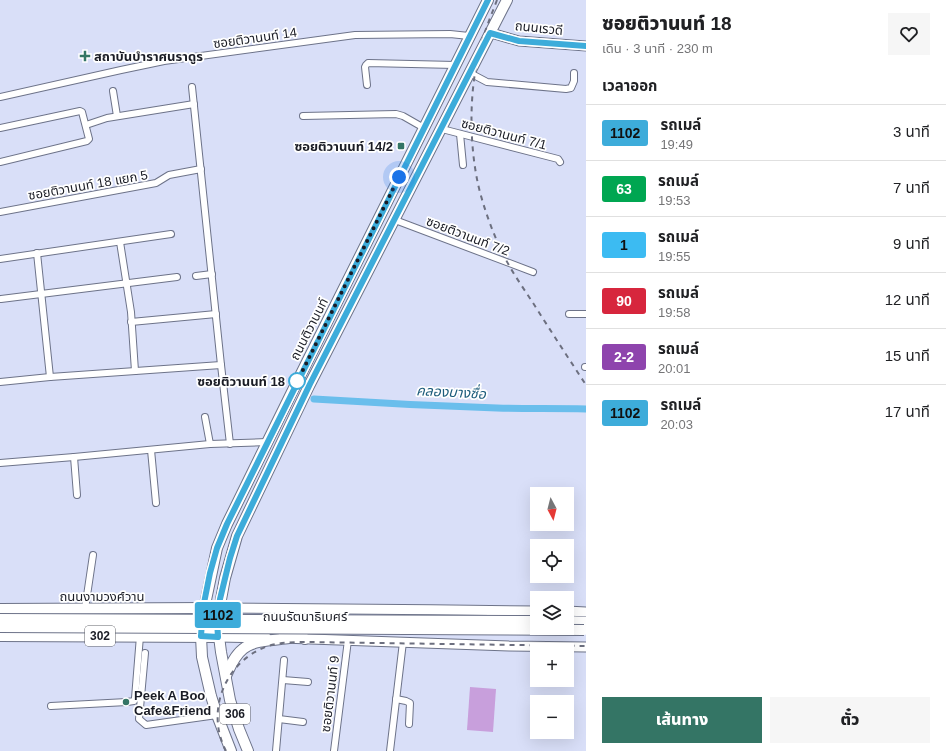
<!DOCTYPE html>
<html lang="th">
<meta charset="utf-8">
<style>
body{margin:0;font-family:Arial,"Noto Sans Thai",sans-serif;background:#f6f6f6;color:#202124;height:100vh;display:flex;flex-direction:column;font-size:15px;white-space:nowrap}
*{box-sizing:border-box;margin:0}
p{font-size:13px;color:#757577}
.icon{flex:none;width:22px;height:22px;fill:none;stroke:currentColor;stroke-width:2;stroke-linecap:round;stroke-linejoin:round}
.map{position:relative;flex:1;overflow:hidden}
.details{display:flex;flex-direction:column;background:#fff;width:360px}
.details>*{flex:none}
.badge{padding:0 8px;border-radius:3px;font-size:14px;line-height:26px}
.needle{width:26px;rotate:173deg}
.buttons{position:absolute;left:530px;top:487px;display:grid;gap:8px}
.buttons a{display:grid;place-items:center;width:44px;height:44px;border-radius:0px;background:#fff;box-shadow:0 4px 16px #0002;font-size:20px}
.you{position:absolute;width:20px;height:20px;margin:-10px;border:3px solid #fff;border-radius:50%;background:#1a73e8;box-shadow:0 0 0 6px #1a73e833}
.map>.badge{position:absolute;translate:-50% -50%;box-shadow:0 0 0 2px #fff}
h2{padding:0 16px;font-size:15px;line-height:36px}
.round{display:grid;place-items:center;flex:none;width:42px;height:42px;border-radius:0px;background:#f6f6f6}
.head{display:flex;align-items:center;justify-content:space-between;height:68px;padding:0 16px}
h1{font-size:19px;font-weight:800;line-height:30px}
.primary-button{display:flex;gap:8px;margin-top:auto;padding:8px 16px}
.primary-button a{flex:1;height:46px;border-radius:0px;background:#347565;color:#fff;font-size:16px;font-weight:800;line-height:46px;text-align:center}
.primary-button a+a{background:#f6f6f6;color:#202124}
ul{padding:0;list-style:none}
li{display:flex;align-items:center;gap:12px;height:56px;padding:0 16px;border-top:1px solid #e0e0e0}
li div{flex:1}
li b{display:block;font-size:15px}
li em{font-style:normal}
li .badge{min-width:44px;font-weight:700;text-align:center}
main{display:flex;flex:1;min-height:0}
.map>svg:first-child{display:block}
</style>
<main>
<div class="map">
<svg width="586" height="751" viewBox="0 0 586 751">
<rect width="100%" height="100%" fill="#d9dff8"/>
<polygon fill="#c89fdc" points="470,687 496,689 493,732 467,730"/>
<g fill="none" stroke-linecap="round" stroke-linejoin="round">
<path stroke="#6abeec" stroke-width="7" d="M314 399C375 403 436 406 497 408 527 409 556 408 586 409"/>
<defs>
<g id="street">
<polyline points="470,73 487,82 566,89 571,88 574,81 574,73"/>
<polyline points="367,85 365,67 366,65 368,63 455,65"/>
<polyline points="192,87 221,365 230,444"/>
<polyline points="113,91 117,116"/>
<polyline points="0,97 121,70 164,61 355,35 450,34 469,36"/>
<polyline points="303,116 396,114 403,116 424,128"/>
<polyline points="86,125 107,118 194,104"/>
<polyline points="0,128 80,111 82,112 89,139 87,141 0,162"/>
<polyline points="442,129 558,159 560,162"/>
<polyline points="460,134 463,165"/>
<polyline points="0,212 156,183 169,175 201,169"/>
<polyline points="395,220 533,272"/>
<polyline points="120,242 131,312 135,371"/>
<polyline points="37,253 50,377"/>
<polyline points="0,259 171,234"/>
<polyline points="196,276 212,274"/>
<polyline points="1,299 177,277"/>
<polyline points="569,314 586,314"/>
<polyline points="131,322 216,314"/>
<polyline points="585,367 586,367"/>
<polyline points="0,382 50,377 221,365"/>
<polyline points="205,417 210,444"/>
<polyline points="151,450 156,503"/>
<polyline points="74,457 77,495"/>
<polyline points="0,463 74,457 210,444 267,442"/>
<polyline points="85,609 93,555"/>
<polyline points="145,653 139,719 146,725 217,715"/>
<polyline points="283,680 308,682"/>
<polyline points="396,699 406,701 410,703 409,724"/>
<polyline points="51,706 127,702 134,701 135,698 140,636"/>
<polyline points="279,719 303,722"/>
<polyline points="276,751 284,660"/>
<polyline points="334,751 348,640"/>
<polyline points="390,751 403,642"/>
</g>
<g id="secondary">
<polyline points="491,33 519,41 586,46"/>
<path d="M219 608C325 608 431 610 537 611"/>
<polyline points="567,611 586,612"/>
<polyline points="218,637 267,638"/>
<polyline points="282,638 509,646 586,647"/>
</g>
<g id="primary">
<polyline points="0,609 209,608"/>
<polyline points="567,621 586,622"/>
<polyline points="287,626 295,631 305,639"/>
<polyline points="0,636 218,637"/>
<path d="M226 676C230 667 234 656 243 649 253 640 276 640 289 638"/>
<polyline points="231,751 217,715 211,696 202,657 201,636 203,614 217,548 227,524 293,390 488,0"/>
<polyline points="248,751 239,729 230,700 221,652 217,621 225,578 237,536 309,386 507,0"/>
</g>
</defs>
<use href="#street" stroke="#6d7389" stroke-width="8"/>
<use href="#secondary" stroke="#6d7389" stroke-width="11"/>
<use href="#primary" stroke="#6d7389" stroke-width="12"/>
<use href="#street" stroke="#fff" stroke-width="6"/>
<use href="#secondary" stroke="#fff" stroke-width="9"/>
<use href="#primary" stroke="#fff" stroke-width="10"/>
<g stroke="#6c6f7f" stroke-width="2" stroke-dasharray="5 5" stroke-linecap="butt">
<path d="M497 0C491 16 484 32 480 49 469 90 469 142 478 184 483 206 492 231 502 252 511 271 524 289 535 306 552 333 569 359 586 385"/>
<path d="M226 751C205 711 225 661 268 646 281 642 295 642 308 642L586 646"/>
</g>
<defs>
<g id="primary-bridge">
<polyline points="0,619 537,621"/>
<polyline points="0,627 584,630"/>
</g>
</defs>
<use href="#primary-bridge" stroke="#6d7389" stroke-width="12" stroke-linecap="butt"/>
<use href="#primary-bridge" stroke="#fff" stroke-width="10"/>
</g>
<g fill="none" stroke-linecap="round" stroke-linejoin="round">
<defs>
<polyline id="line" points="488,0 227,524 217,548 210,573 203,608 201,636 218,637 217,621 220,599 230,558 237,536 310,384 490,33 519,41 586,46"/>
</defs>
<use href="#line" stroke="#fff" stroke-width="9"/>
<use href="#line" stroke="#3dacda" stroke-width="6"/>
<polyline stroke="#1a1c25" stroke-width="4" stroke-dasharray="0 7.2" points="297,381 297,382 399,177"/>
</g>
<g fill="#347565" stroke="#fff" stroke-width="1.5">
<path d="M83 50h4v4h4v4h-4v4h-4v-4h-4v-4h4z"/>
<rect x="397" y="142" width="8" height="8" rx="2"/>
<circle cx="126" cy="702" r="4"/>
</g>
<circle fill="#fff" stroke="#3dacda" stroke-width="2" cx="297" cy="381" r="8"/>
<g text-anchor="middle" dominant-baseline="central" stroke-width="3.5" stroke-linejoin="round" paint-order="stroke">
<g fill="#fff" stroke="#5f6066" stroke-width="1">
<rect x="85" y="626" width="30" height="20" rx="3"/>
<rect x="220" y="704" width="30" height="20" rx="3"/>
</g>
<g font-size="12" font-weight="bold" fill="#1a1c25">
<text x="100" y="636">302</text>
<text x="235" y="714">306</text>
</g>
<g font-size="13" fill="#1a1c25" stroke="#fff">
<text transform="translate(539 28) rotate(6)">ถนนเรวดี</text>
<text transform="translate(255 38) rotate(-8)">ซอยติวานนท์ 14</text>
<text transform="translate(504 134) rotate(15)">ซอยติวานนท์ 7/1</text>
<text transform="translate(88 185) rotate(-10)">ซอยติวานนท์ 18 แยก 5</text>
<text transform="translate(468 236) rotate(21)">ซอยติวานนท์ 7/2</text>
<text transform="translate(309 329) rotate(-63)">ถนนติวานนท์</text>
<text x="102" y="596">ถนนงามวงศ์วาน</text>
<text x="305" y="616">ถนนรัตนาธิเบศร์</text>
<text transform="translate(330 694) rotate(-83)">ซอยติวานนท์ 9</text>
</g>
<g font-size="13" font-weight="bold" fill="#1a1c25" stroke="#fff" text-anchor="start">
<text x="94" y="56">สถาบันบำราศนราดูร</text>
<text x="393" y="146" text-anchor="end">ซอยติวานนท์ 14/2</text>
<text x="134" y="695">Peek A Boo<tspan x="134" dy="15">Cafe&amp;Friend</tspan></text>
</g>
<g font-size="13" font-weight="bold" fill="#1a1c25" stroke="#fff" text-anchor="end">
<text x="285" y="381">ซอยติวานนท์ 18</text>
</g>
<g font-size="14" font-style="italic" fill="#1c5c7b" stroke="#fff">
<text transform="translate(451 392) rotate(3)">คลองบางซื่อ</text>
</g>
</g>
</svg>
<div class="buttons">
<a><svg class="needle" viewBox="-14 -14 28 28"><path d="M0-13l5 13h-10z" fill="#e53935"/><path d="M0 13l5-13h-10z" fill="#757577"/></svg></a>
<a><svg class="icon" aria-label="locate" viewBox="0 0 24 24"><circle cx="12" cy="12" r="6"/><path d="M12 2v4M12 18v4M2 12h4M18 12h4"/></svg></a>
<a><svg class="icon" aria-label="layers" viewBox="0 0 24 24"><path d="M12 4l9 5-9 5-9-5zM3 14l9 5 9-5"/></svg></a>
<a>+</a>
<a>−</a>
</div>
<div class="you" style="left:399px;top:177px"></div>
<b class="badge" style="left:218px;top:615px;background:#3dacda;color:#111">1102</b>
</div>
<section class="details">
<div class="head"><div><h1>ซอยติวานนท์ 18</h1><p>เดิน · 3 นาที · 230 m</p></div><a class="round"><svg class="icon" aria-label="heart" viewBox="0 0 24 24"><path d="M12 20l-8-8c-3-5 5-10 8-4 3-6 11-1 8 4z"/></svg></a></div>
<h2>เวลาออก</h2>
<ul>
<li><span class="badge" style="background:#3dacda;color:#111">1102</span><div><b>รถเมล์</b><p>19:49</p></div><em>3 นาที</em></li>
<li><span class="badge" style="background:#00a651;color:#fff">63</span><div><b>รถเมล์</b><p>19:53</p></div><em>7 นาที</em></li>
<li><span class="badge" style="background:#3cbbf2;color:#111">1</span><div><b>รถเมล์</b><p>19:55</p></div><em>9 นาที</em></li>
<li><span class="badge" style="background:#d7263d;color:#fff">90</span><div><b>รถเมล์</b><p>19:58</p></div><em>12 นาที</em></li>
<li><span class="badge" style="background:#8e44ad;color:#fff">2-2</span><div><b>รถเมล์</b><p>20:01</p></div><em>15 นาที</em></li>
<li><span class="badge" style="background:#3dacda;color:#111">1102</span><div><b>รถเมล์</b><p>20:03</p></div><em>17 นาที</em></li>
</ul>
<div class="primary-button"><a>เส้นทาง</a><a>ตั๋ว</a></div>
</section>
</main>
